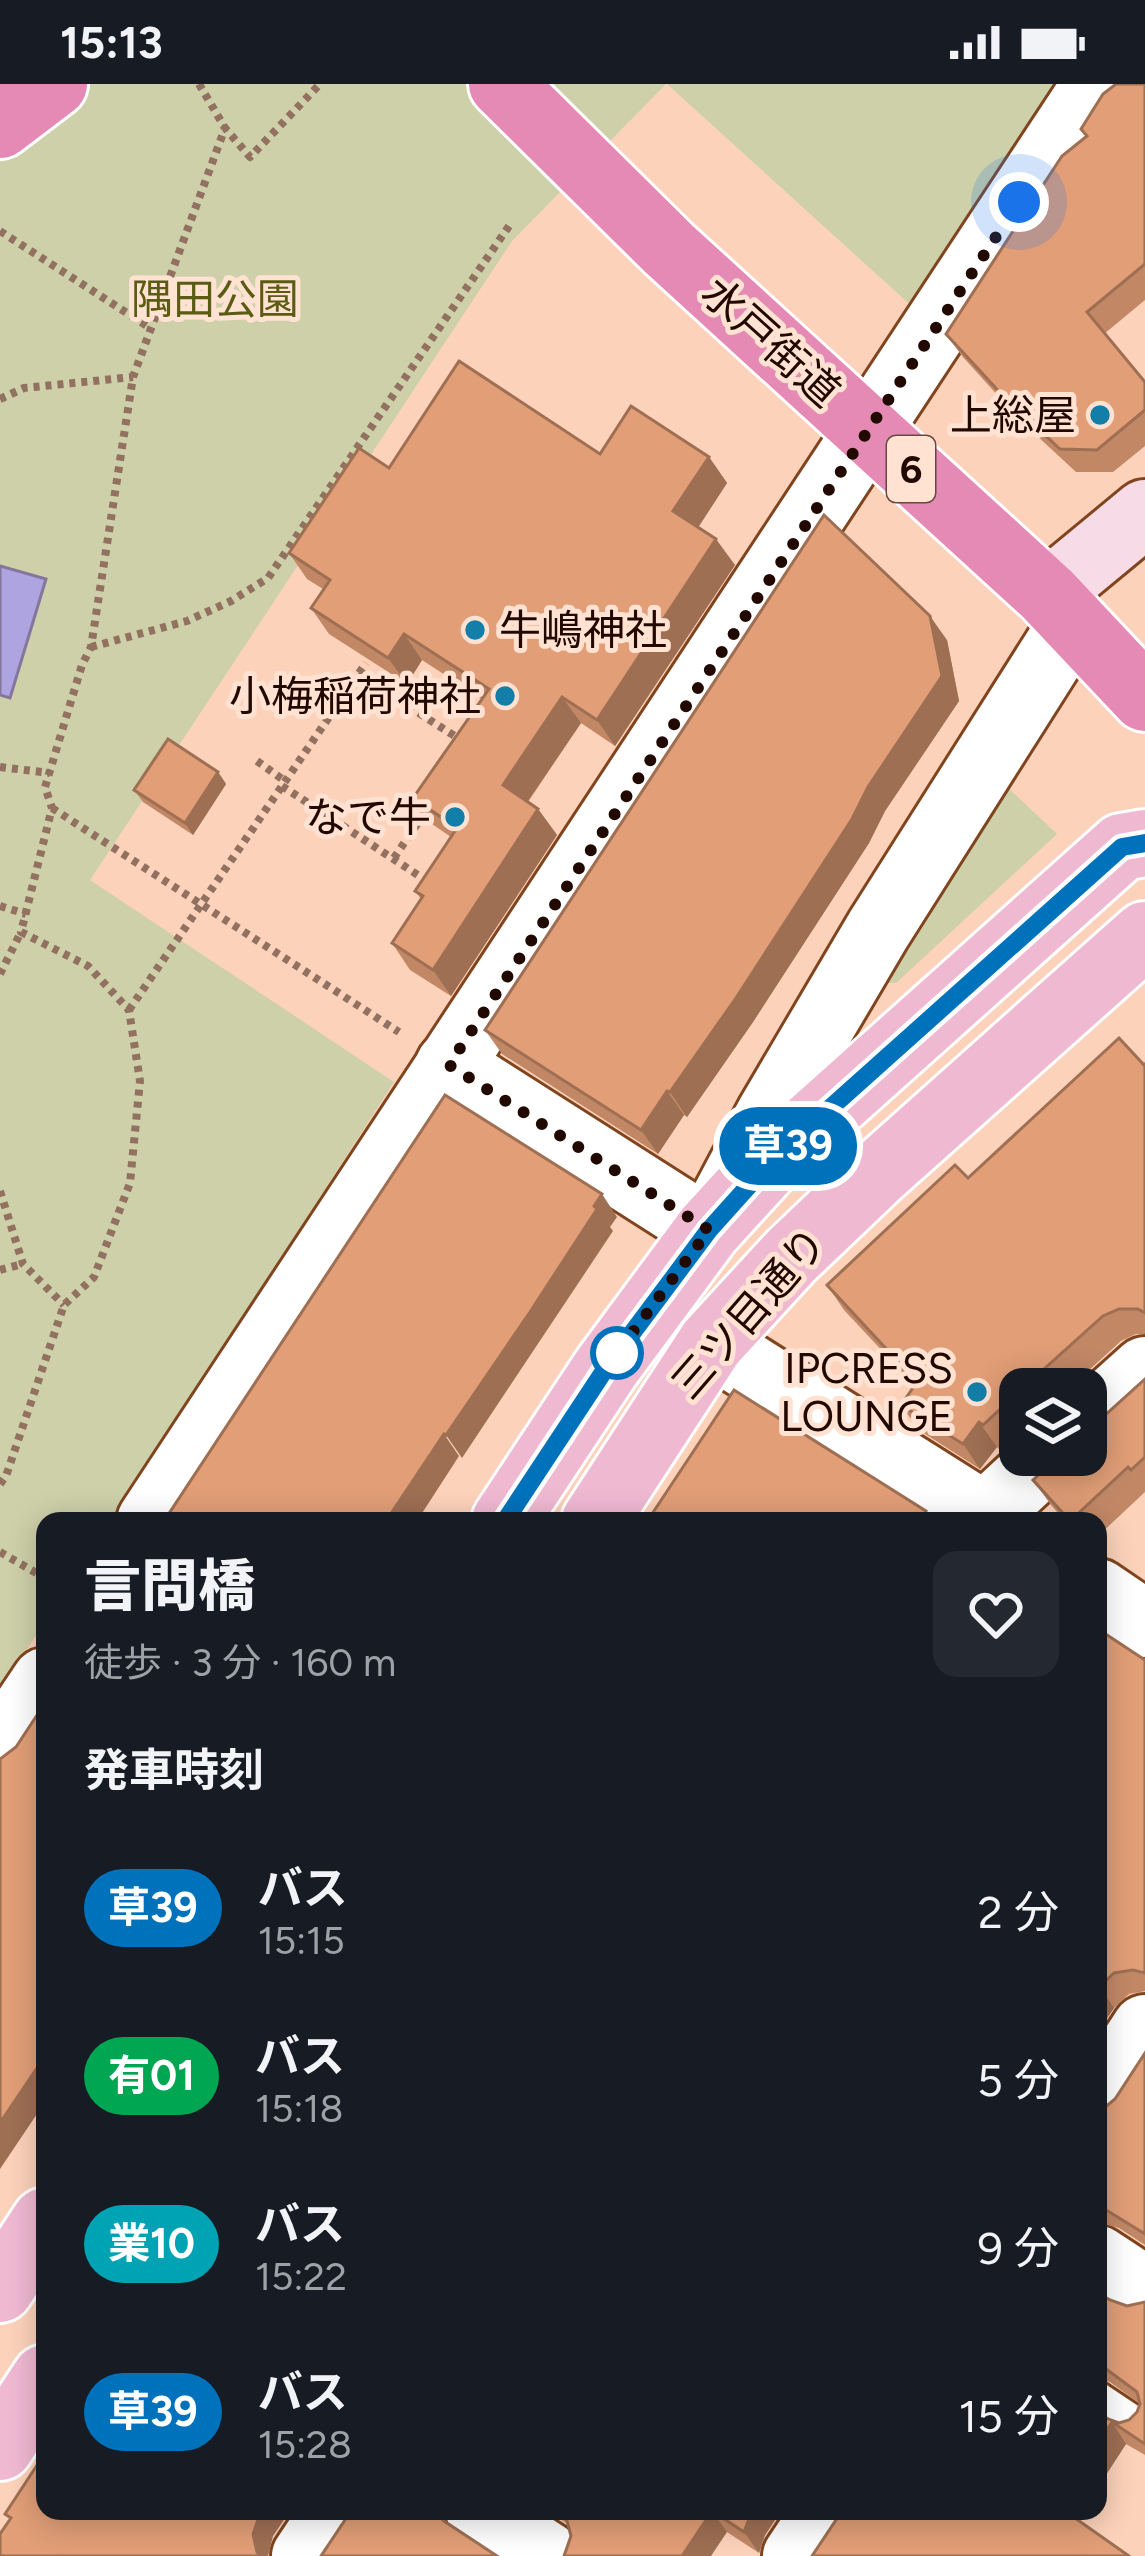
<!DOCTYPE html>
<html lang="ja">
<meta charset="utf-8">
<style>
body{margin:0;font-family:Figtree,"Noto Sans JP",sans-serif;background:#242831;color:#f1f3f6;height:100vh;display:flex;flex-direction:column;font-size:45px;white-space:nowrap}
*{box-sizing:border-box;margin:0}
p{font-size:39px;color:#9ea1a6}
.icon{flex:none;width:66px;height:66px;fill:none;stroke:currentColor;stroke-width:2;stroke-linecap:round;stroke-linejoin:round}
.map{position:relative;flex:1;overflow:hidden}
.sheet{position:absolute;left:36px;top:1428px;width:1071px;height:1008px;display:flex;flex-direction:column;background:#171b24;border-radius:24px;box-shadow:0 6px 30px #0003}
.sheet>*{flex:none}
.badge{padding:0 24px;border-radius:39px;font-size:42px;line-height:78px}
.fabs{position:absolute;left:999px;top:1284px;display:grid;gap:24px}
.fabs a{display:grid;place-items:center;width:108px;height:108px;border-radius:24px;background:#171b24;box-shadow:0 6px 30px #0003;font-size:60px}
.you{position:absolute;width:60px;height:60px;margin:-30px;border:9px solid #fff;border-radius:50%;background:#1a73e8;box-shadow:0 0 0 18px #1a73e833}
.map>.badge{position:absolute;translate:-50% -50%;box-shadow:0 0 0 6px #fff}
h2{padding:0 48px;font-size:45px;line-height:108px}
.round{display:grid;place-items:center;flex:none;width:126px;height:126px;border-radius:24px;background:#242831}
.summary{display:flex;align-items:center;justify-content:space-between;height:204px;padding:0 48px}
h1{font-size:57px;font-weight:800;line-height:90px}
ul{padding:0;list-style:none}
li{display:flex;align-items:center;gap:36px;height:168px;padding:0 48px}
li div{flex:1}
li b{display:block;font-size:45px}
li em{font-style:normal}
li .badge{min-width:132px;font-weight:700;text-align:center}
.status{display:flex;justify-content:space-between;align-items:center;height:84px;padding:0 60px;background:#171b24;direction:ltr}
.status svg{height:33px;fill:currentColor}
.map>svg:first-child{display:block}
</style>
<div class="status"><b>15:13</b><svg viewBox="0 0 49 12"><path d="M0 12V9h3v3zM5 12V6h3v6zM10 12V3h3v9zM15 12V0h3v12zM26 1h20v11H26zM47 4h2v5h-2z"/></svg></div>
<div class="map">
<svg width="1145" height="2472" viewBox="0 0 1145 2472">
<rect width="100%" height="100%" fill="#fcd2ba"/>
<g fill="#cdd0a8">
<polygon points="0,0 666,0 512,157 90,796 394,998 111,1437 45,1437 45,1538 0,1606"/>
<polygon points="667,0 1064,0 916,226"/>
<polygon points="1002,698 1057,750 896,899 884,899"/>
</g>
<polygon fill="#aea5e0" stroke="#84769d" stroke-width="3" points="0,482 46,495 10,614 0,611"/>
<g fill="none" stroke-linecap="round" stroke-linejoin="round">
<defs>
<polyline id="lane" points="1098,2315 1134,2339"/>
<g id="street">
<polyline points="449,981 708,1146 769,1031 878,846 1073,538"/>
<polyline points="711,1259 993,1437"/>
<polyline points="1086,1339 1145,1286"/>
<polyline points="150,1437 1096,0"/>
<polyline points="979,1437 1050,1371"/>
<polyline points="1098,1508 1145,1540"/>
<polyline points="0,1664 45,1597"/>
<polyline points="1098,2016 1145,1944"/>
<polyline points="1098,2175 1145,2206"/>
<polyline points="479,2427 548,2472"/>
<polyline points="305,2472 335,2427"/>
<polyline points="796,2472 826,2427"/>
</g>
<polyline id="secondary" points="1047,510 1145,429"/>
<g id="primary">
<polyline points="505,1437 606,1284 708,1146 771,1077 1122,763 1145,759"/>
<polyline points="595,1437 711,1259 791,1172 876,1091 1145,851"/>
<polyline points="0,2205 45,2137"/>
<polyline points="0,2363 45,2294"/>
</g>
<g id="highway">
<polyline points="502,0 669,165 1047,510 1145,614"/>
<polyline points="0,41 54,0"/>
</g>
</defs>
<use href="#lane" stroke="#80451e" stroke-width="39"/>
<use href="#street" stroke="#80451e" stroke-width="72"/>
<use href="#secondary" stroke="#80451e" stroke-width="72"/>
<use href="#primary" stroke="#fff" stroke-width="72"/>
<use href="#highway" stroke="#fff" stroke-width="72"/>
<g stroke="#937161" stroke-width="8" stroke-dasharray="6 6" stroke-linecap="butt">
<polyline points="199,0 225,44"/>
<polyline points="0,147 150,244"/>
<polyline points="0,315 24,304 133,293"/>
<polyline points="91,563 187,537 231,517 268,494 509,142"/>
<polyline points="358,590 461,656"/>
<polyline points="257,677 285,697"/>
<polyline points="0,683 50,689"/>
<polyline points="282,702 430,799"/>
<polyline points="52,724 399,948"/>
<polyline points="394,774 430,721"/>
<polyline points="0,822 26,830"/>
<polyline points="0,890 21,848"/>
<polyline points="129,926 366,579"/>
<polyline points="0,1107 23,1180 64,1221"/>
<polyline points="0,1186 23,1180"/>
<polyline points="0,1400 6,1392 64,1221 94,1193 130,1099 140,997 129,926 88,882 21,848 52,724 45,703 82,581 91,563 133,293 225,44 250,73 320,0"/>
<polyline points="0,1468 45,1494"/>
</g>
<use href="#lane" stroke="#fff" stroke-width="33"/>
<use href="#street" stroke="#fff" stroke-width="66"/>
<use href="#secondary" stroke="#f7dce8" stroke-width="66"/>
<use href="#primary" stroke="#efb9d2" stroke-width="66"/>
<use href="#highway" stroke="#e48ab4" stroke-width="66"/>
</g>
<g fill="#c28866">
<polygon points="1145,0 1145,216 1104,250 1145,298 1145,362 1113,388 1076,388 1021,337 962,272 946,250 1086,53"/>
<polygon points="600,370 709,373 727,399 698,443 735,481 615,662 581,639 528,718 538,725 557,751 451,912 410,886 392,859 421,815 415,807 451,753 432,740 413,714 482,615 422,576 407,600 329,550 311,524 323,505 307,495 289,469 389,384"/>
<polygon points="947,556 959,617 885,727 869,759 753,938 687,1033 684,1031 658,1070 502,970 485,946"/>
<polygon points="218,688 226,700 193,751 143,718 134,706"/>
<polygon points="1145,980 1145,1250 1136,1250 1121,1257 1068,1305 1020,1305 1020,1348 1000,1366 997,1363 980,1385 919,1346 901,1321 915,1302 844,1226 827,1201 968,1094"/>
<polygon points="1145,1295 1145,1408 1098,1452 1098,1437 1065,1437 1051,1421 1033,1396"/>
<polygon points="1098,1545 1145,1576 1145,1907 1129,1910 1114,1924 1098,1947"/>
<polygon points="1145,1969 1145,2161 1119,2144 1098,2138 1098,2029 1115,2015"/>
<polygon points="1098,2209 1110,2216 1127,2222 1145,2218 1145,2371 1126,2360 1098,2403 1098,2328 1108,2335 1119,2339 1129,2336 1137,2328 1140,2320 1110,2298 1098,2294"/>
<polygon points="548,2427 781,2427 765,2451 759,2469 727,2448 571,2452 568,2440"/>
</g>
<g fill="#9e6f53">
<polygon points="709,373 727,399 692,453 673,427"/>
<polygon points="716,455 735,481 615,662 597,636"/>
<polygon points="930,532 947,556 959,617 885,727 869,759 753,938 687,1033 670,1008"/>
<polygon points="404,550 422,576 407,600 388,574"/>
<polygon points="562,613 581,639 521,727 503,701"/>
<polygon points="218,688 226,700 193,751 185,739"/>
<polygon points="538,725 557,751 451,912 433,886"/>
<polygon points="667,1007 684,1031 658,1070 641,1046"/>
<polygon points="602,1110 617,1133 610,1143 613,1147 462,1374 446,1351"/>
<polygon points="1043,1286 1057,1305 1033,1305"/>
<polygon points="979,1338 997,1363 980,1385 963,1360"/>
<polygon points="444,1350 459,1372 417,1437 386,1437"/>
<polygon points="1099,1902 1114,1924 1098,1947 1098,1904"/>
<polygon points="45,1972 45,2018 0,2085 0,2039"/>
<polygon points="1112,2338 1126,2360 1098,2403 1098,2359"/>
<polygon points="261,2427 290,2427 273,2452 268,2472 260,2472 257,2468 253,2450"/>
<polygon points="712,2427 727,2448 711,2472 682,2472"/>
<polygon points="752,2427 781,2427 765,2451 759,2469 744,2448"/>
<polygon points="1061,2427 1082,2427 1072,2443"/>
</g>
<g fill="#e19e77" stroke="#9e6f53" stroke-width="3">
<polygon points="1116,0 1145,0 1145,180 1087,228 1145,298 1145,326 1097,366 1060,365 1005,314 946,250 1062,72 1087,52 1081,45 1103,10"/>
<polygon points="459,277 600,370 631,322 709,373 673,427 716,455 597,636 562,613 503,701 538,725 433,886 392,859 423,812 415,807 457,744 413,714 489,605 404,550 388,574 311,524 330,496 289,469 359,364 389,384"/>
<polygon points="824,431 930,532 942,592 868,703 852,735 736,914 670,1008 667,1007 641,1046 485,946"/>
<polygon points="168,655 218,688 185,739 134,706"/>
<polygon points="1119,954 1144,981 1145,980 1145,1229 1138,1225 1119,1225 1103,1232 1043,1286 1033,1305 1020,1305 1020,1311 1008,1318 983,1341 979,1338 963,1360 901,1321 917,1298 827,1201 955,1081 968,1094"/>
<polygon points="445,1011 602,1110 594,1122 597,1125 530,1228 446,1351 444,1350 386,1437 164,1437"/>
<polygon points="1145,1295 1145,1373 1131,1386 1128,1383 1070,1437 1033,1396 1060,1371 1086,1371 1086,1346 1093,1342"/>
<polygon points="734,1306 926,1427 923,1432 931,1437 643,1437 647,1431 650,1433"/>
<polygon points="1098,1545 1145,1576 1145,1889 1133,1886 1114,1889 1098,1904"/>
<polygon points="45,1619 45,1972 0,2039 0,1675 16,1663"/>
<polygon points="1145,1969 1145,2150 1098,2121 1098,2029 1115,2015"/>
<polygon points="1098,2209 1110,2216 1127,2222 1145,2218 1145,2360 1112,2338 1098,2359 1098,2328 1108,2335 1119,2339 1129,2336 1137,2328 1140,2320 1137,2308 1098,2279"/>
<polygon points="45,2369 45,2427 261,2427 253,2450 257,2468 261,2472 0,2472 0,2450 11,2434 5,2430"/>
<polygon points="351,2427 434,2427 444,2437 497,2472 321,2472"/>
<polygon points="561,2427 712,2427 682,2472 564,2472 571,2452 566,2433"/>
<polygon points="712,2427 752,2427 744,2448"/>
<polygon points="842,2427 1065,2427 1129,2472 812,2472"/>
</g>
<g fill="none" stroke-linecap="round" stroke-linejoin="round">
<defs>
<polyline id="line" points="505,1437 606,1284 709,1146 771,1077 1122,763 1145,759"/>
</defs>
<use href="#line" stroke="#fff" stroke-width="27"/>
<use href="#line" stroke="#0072bc" stroke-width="18"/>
<polyline stroke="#210900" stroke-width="12" stroke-dasharray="0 21.6" points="617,1269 606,1284 709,1146 449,981 1019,118"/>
</g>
<g fill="#137ea7" stroke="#ffe2d2" stroke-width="4.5">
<circle cx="1100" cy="331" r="12"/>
<circle cx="475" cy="546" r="12"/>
<circle cx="505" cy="612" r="12"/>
<circle cx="455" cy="733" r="12"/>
<circle cx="977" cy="1308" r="12"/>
</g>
<circle fill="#fff" stroke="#0072bc" stroke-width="6" cx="617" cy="1269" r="24"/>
<g text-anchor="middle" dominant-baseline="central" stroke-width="10" stroke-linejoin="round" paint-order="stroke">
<rect fill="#ffe2d2" stroke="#644a3f" stroke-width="3" x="887" y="352" width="48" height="66" rx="9"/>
<g font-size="39" font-weight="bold" fill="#210900">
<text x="911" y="385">6</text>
</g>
<g font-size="42" fill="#5a5c13" stroke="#ffe2d2">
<text x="215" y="215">隅田公園</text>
</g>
<g font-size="42" fill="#210900" stroke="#ffe2d2">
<text transform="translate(771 258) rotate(42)">水戸街道</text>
<text transform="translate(749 1229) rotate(-49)">三ツ目通り</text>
</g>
<g font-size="42" fill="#210900" stroke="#ffe2d2" text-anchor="end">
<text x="1076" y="331">上総屋</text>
<text x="499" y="546" text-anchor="start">牛嶋神社</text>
<text x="481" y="612">小梅稲荷神社</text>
<text x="431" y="733">なで牛</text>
<text x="953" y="1284">IPCRESS<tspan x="953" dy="48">LOUNGE</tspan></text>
</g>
</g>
</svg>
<div class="fabs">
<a><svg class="icon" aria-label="layers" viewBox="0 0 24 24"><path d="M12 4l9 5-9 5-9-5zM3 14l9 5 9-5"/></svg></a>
</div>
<div class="you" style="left:1019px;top:118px"></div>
<b class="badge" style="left:788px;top:1062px;background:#0072bc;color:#fff">草39</b>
<section class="sheet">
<div class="summary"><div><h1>言問橋</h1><p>徒歩 · 3 分 · 160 m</p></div><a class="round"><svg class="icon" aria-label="heart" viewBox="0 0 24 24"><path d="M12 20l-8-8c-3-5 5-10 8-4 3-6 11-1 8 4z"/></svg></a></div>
<h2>発車時刻</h2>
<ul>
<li><span class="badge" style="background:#0072bc;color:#fff">草39</span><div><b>バス</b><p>15:15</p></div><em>2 分</em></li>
<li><span class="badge" style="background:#00a651;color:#fff">有01</span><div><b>バス</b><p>15:18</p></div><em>5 分</em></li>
<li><span class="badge" style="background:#00a3b4;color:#fff">業10</span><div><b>バス</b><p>15:22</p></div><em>9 分</em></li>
<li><span class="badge" style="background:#0072bc;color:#fff">草39</span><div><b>バス</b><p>15:28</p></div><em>15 分</em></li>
</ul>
</section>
</div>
